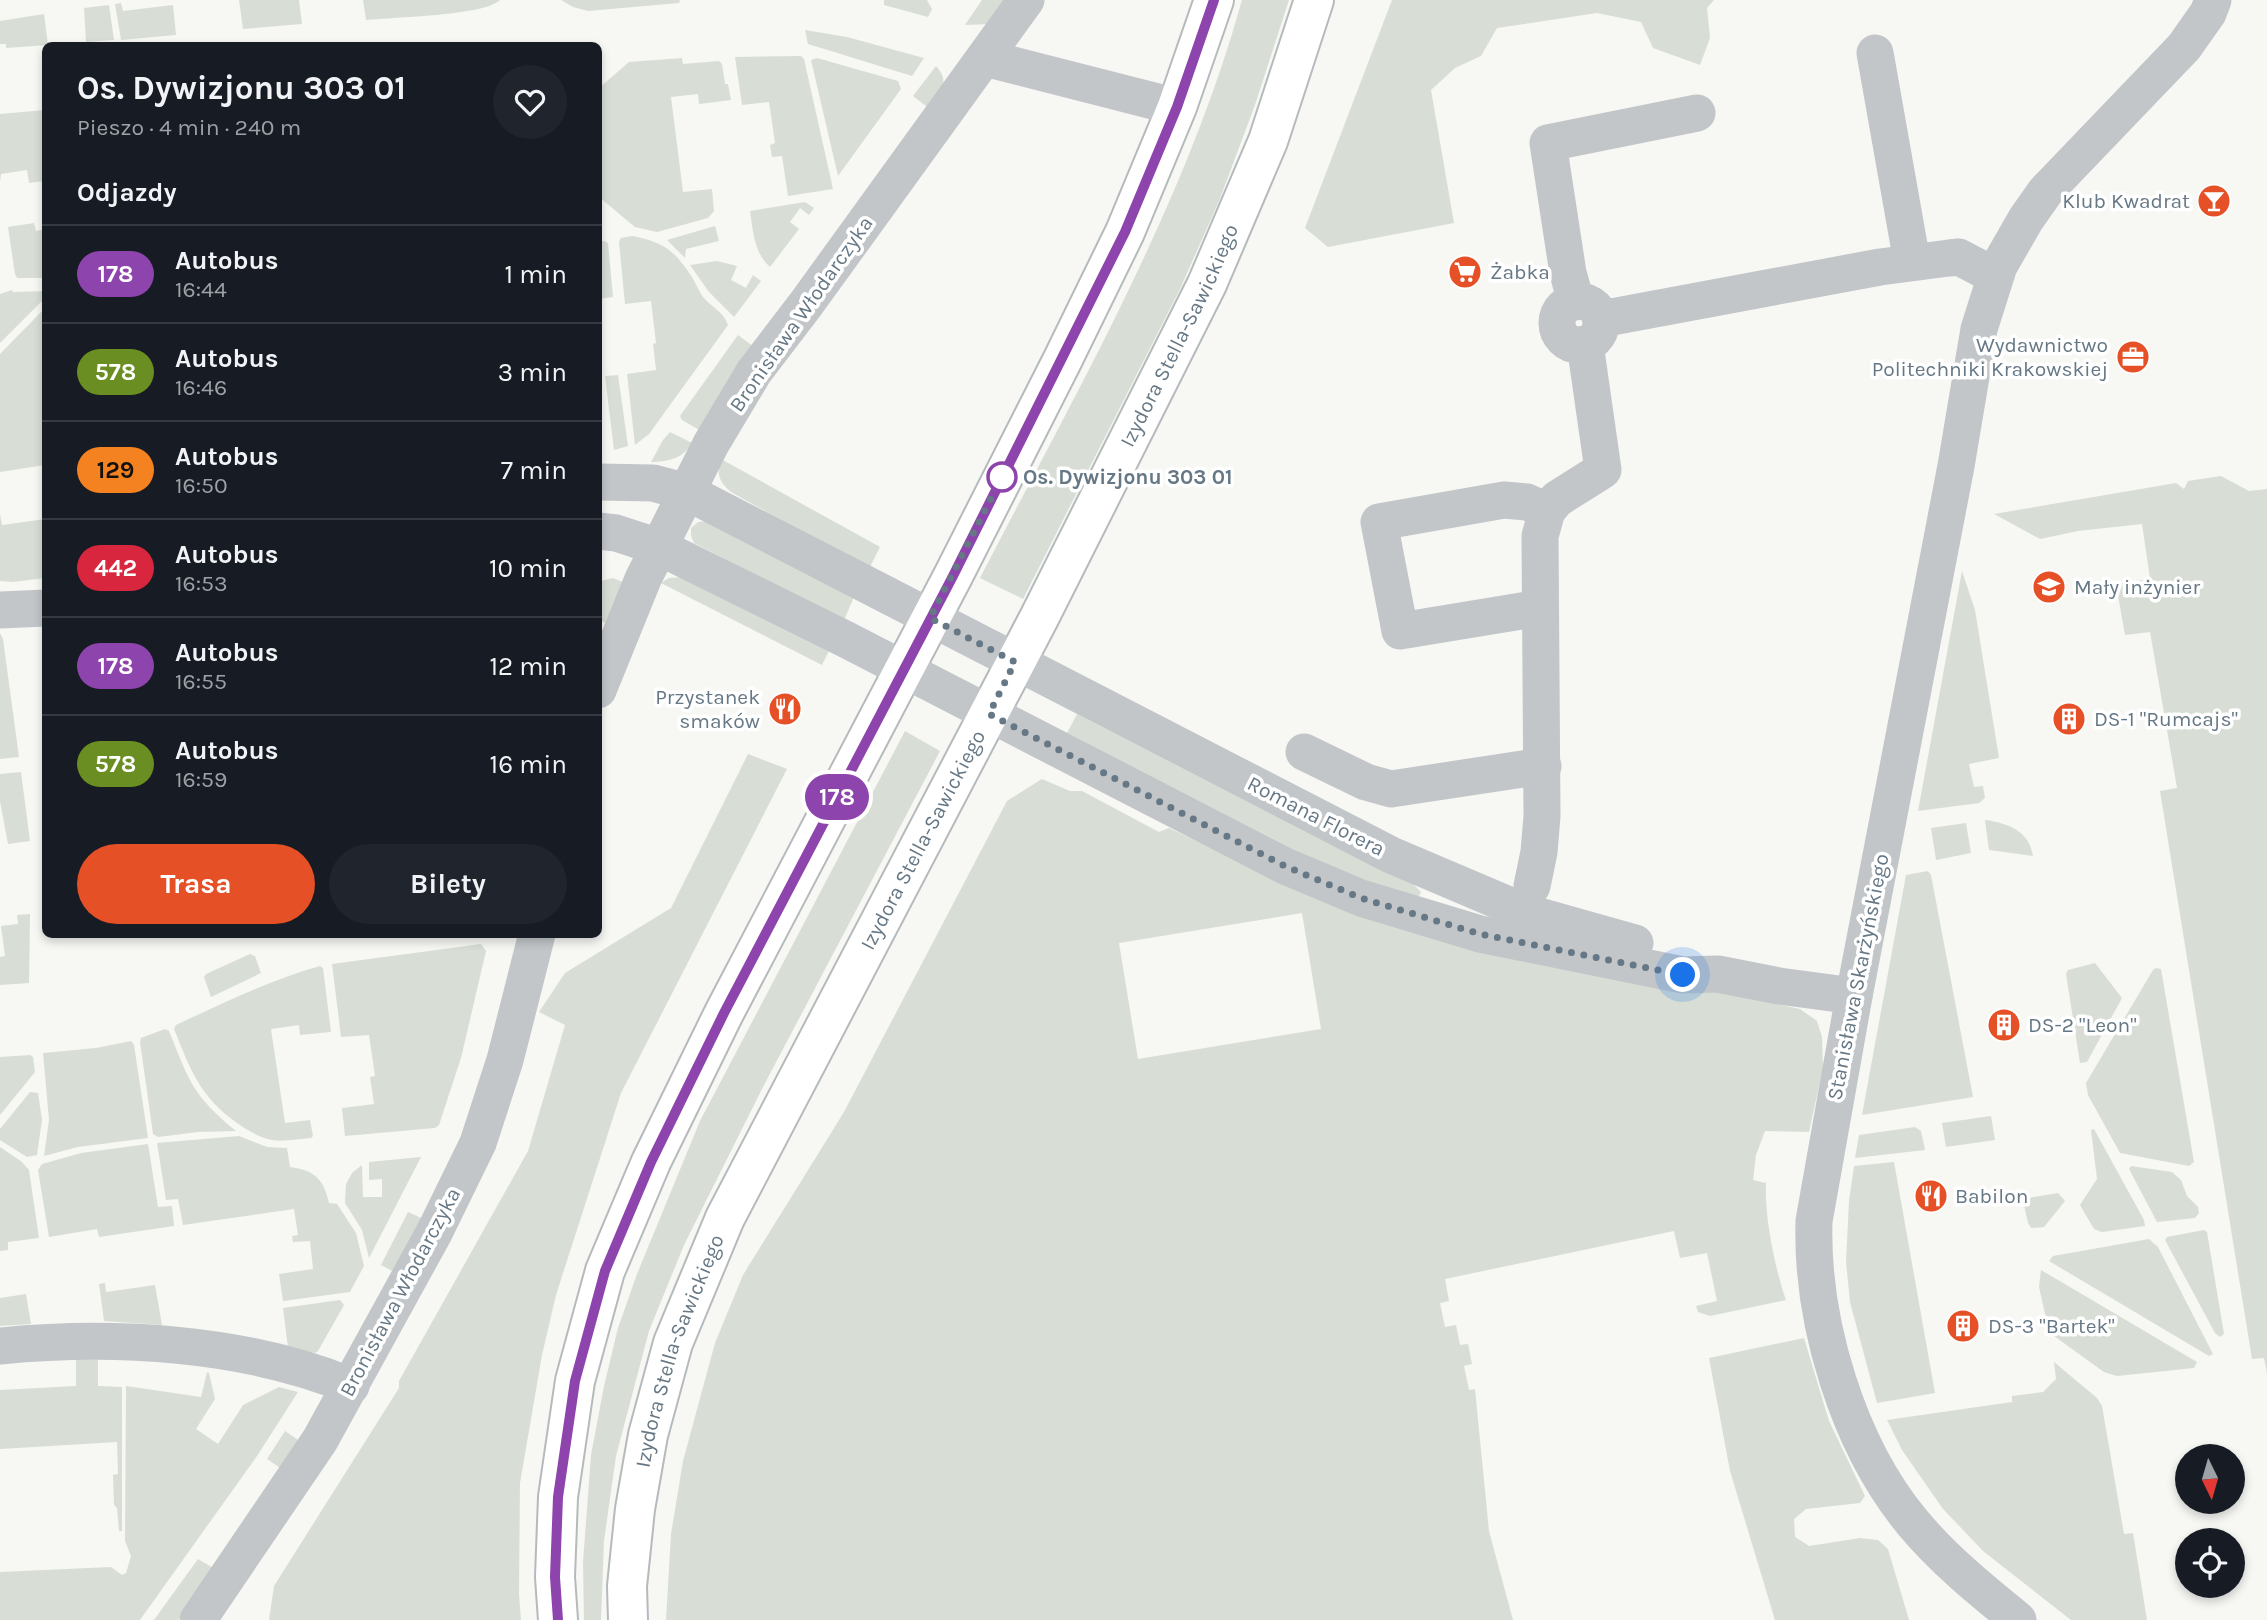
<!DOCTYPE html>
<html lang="pl">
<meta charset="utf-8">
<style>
body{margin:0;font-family:Karla,sans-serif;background:#20242c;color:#f1f3f6;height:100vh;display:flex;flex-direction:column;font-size:26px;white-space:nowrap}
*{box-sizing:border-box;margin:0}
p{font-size:23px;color:#9ea1a6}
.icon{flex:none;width:38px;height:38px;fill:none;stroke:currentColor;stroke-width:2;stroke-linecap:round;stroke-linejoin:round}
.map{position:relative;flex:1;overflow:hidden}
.side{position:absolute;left:42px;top:42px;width:560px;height:896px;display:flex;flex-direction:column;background:#171b24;border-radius:10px;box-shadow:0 4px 10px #0003}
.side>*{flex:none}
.badge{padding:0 14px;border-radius:23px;font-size:24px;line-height:46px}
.needle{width:46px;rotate:175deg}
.buttons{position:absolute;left:2175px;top:1444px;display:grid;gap:14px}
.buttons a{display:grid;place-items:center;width:70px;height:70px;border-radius:50%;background:#171b24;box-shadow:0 4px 10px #0003;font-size:35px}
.you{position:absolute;width:35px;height:35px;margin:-18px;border:5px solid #fff;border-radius:50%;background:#1a73e8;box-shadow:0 0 0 10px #1a73e833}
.map>.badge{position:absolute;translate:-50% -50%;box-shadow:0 0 0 4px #fff}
h2{padding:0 35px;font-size:26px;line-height:63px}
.round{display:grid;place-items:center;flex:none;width:74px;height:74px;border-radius:37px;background:#20242c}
.headline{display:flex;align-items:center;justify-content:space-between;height:119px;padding:0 35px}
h1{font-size:33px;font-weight:700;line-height:52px}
.button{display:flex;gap:14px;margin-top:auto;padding:14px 35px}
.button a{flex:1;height:80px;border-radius:42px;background:#e55026;color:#fff;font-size:28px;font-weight:700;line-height:80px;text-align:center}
.button a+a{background:#20242c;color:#f1f3f6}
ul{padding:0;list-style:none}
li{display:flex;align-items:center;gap:21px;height:98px;padding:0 35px;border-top:2px solid #363941}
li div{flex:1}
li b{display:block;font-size:26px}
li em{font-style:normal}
li .badge{min-width:77px;font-weight:700;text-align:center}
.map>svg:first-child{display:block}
</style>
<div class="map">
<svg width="2267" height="1620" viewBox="0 0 2267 1620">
<rect width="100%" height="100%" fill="#f7f7f4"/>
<g fill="#d8ded5" fill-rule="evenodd">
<polygon points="239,0 299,0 302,24 243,29"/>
<path d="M363 0H500C484 16 393 17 366 20Z"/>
<polygon points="561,0 680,0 679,3 588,11 573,7"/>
<polygon points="884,0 927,0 932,9 928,17 884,5"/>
<polygon points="982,0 1007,0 991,24 965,25"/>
<path d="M1242 0H1289L1255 105 1219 201 1180 289 1023 599 980 578C1077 390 1185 205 1242 0Z"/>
<polygon points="1392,0 1714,0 1707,8 1710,38 1700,65 1653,48 1641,22 1597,13 1497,28 1481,56 1455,68 1431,90 1454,223 1328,247 1305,228"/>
<polygon points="121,3 123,11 173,5 176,35 121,40 115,4"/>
<polygon points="109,5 114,40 86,42 84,8"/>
<polygon points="44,14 48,45 6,48 6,44 0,44 0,21"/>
<polygon points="805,30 847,37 924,58 912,76 808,44"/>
<polygon points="801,56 804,59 833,189 788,196 782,156 772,157 770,145 775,143 769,102 742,105 735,57"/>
<polygon points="682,58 683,64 719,61 722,64 725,84 728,84 731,100 699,104 698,94 671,97 683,192 712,189 714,211 708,218 657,232 635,227 599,197 599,88 629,62"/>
<polygon points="817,58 898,81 901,89 838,176 811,60"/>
<path d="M936 66C951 82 940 93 931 110L913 96Z"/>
<polygon points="45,110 44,181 29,183 27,170 1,174 0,182 0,114"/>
<path d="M805 202 814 208 809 215 800 208 790 222 799 229 770 267C754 253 753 231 750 211Z"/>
<polygon points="34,223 36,231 45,229 45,278 17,278 15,274 8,227"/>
<polygon points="715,226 719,241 686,249 685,258 667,240"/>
<path d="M632 236C664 242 674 250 692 277 696 284 699 291 703 297 711 307 724 312 728 325L649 434 635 445 627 374 656 370 653 344 656 343 651 301 625 304 619 242 621 238Z"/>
<polygon points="604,241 608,243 613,297 599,299 599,242"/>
<polygon points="717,261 737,266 731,280 746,288 753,275 761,281 734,317 709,292 690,265"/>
<polygon points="12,290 13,292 45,291 45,298 0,343 0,294"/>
<polygon points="45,308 45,465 0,472 0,354"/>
<polygon points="738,335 754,347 701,431 682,420 680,416"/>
<polygon points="618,375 628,446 614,450 605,376"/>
<path d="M670 432 692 443C684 458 668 462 651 462L663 440Z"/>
<path d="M721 459 880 547 869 569 731 492C719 482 716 473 721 459Z"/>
<polygon points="2221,476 2249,491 2267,489 2267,1373 2264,1358 2252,1359 2160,791 2177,788 2150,632 2125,635 2116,584 2150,579 2142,524 2078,531 2040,539 1994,514 2176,483 2184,489 2188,481"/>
<polygon points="0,514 2,525 45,519 45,578 13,582 0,581"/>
<polygon points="707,521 854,597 844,620 694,543 691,536 691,528 698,522"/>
<polygon points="1962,571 1975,610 1999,758 1969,764 1974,787 1983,786 1985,798 1979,803 1918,811"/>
<polygon points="684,577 829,651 822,665 661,583 669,578"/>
<polygon points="613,578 625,583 608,624 599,620 598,588 601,581"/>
<polygon points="0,633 3,639 19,757 0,759"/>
<polygon points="1077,714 1363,861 1412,883 1421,892 1419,896 1401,895 1302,854 1067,733"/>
<polygon points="905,731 940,751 763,1087 684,1245 649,1331 616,1456 604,1541 601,1620 584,1620 583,1562 591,1455 604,1386 618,1328 637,1274 700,1121"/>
<polygon points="748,754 787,769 621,1093 556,1295 542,1355 520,1483 519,1594 521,1620 269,1620 274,1586 399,1388 399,1381 528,1151 565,1025 539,1012 565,973 671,908"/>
<polygon points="21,772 30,841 8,844 0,801 0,774"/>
<path d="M1042 779 1070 791H1082L1159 832 1169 828 1239 861 1710 990 1800 1009 1817 1021 1822 1037 1823 1068 1809 1132 1765 1131 1756 1155 1753 1180 1766 1183C1764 1215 1775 1269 1786 1300L1710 1316 1698 1312 1696 1306 1717 1301 1707 1253 1680 1258 1674 1231 1445 1279 1449 1301 1440 1303 1445 1327 1456 1325 1460 1345 1468 1344 1472 1364 1464 1366 1469 1390 1475 1389 1489 1531 1513 1620H666L671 1534 683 1461 715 1343 743 1275 844 1112 1007 801ZM1302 913 1321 1029 1138 1059 1119 943Z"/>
<path d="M1985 820C2008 823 2029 831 2033 856L1989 850Z"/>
<polygon points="1966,823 1971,853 1936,860 1931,828"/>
<polygon points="1928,871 1931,875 1973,1097 1862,1115 1906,875"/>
<polygon points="30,914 29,983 0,985 0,957 5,956 1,926 18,924 17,915"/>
<polygon points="481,944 486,951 461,1058 439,1125 435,1128 345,1136 342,1108 374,1104 370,1077 375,1076 369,1035 341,1037 332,964"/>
<polygon points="250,954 255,956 261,973 211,997 204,977 206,974"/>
<polygon points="2095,963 2122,998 2087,1062 2080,1063 2066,974 2068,970"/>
<path d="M320 966 323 968 331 1032 300 1035 299 1025 271 1029 285 1123 310 1120 313 1136 311 1138C298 1139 284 1142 272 1140 260 1138 247 1130 237 1123 200 1097 190 1069 174 1029L176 1025C223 1003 270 980 320 966Z"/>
<polygon points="2156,968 2161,969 2194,1162 2189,1166 2120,1153 2088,1095 2086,1083 2153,970"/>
<path d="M165 1029 169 1031C189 1081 193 1096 236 1131L198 1132 158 1137 153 1134 140 1042 141 1038Z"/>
<polygon points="131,1041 134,1045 148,1138 78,1147 44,1156 49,1120 43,1053 96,1048"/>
<polygon points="30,1055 33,1057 35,1072 0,1115 0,1057"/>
<polygon points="30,1092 38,1093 42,1120 37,1155 27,1157 0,1140 0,1129"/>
<polygon points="1991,1116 1995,1140 1946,1147 1942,1123"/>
<polygon points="1915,1127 1921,1131 1925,1150 1855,1158 1859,1135"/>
<polygon points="2094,1129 2144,1220 2145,1226 2102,1232 2094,1229 2080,1205 2097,1179 2091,1130"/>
<path d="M239 1136 267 1147 287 1148 290 1167C315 1170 324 1180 329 1203L337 1204 356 1233 364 1266 350 1292 283 1301 279 1274 313 1269 310 1241 293 1242 292 1236 298 1235 294 1209 183 1225 178 1199 166 1200 157 1143Z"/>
<polygon points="148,1144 158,1207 172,1206 174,1226 99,1237 97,1229 49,1237 38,1170 42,1164 81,1153"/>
<polygon points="0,1147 22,1162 29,1170 39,1238 8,1242 8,1250 0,1251"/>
<polygon points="421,1157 369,1258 362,1230 345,1203 346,1184 352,1173 362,1165 363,1197 382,1197 382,1179 369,1180 369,1162"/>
<polygon points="1894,1162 1935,1393 1877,1403 1850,1302 1846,1262 1849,1201 1854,1166"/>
<polygon points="2131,1166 2172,1172 2181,1180 2187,1196 2198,1207 2199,1213 2195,1218 2157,1222 2129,1169"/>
<polygon points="2058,1193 2065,1201 2044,1227 2031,1228 2028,1223 2024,1205 2028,1198"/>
<polygon points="408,1212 428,1221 400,1275 381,1265"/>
<polygon points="2204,1230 2207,1232 2224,1334 2220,1337 2215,1333 2165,1240 2167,1237"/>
<polygon points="2149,1239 2158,1247 2213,1354 2209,1356 2049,1261 2053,1256"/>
<polygon points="2041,1270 2197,1362 2194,1368 2117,1376 2104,1372 2054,1336 2048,1327 2039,1287"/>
<polygon points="105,1283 106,1292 155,1285 162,1325 104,1321 99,1284"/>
<polygon points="26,1294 31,1324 0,1326 0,1298"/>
<polygon points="340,1300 344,1305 318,1351 315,1353 288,1348 283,1308"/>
<polygon points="1804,1338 1829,1421 1865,1496 1860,1503 1806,1509 1794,1519 1795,1537 1809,1546 1860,1538 1878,1540 1888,1549 1909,1620 1775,1620 1730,1471 1709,1358"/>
<polygon points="76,1360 98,1360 98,1386 122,1387 122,1531 119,1531 117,1508 114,1505 113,1475 118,1474 117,1442 0,1449 0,1390 76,1386"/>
<polygon points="2054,1362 2097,1398 2102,1406 2124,1534 2133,1533 2147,1620 2071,1620 1983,1551 1943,1509 1902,1450 1887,1420 2012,1402 2012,1396 2043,1392 2056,1379"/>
<polygon points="207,1372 209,1373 215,1399 196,1429 218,1444 243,1405 279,1387 298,1392 257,1456 140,1620 0,1620 0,1572 111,1567 122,1575 126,1573 131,1556 125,1541 126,1386 201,1397"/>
<polygon points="285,1431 301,1442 283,1470 267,1459"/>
<polygon points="198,1559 215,1569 178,1620 154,1620"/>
</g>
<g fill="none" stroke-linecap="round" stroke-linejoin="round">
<defs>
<g id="major">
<polyline points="558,1620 555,1577 558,1497 575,1381 605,1271 651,1162 724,1013 953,576 1063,359 1125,232 1177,107 1214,0"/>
<path id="s1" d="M628 1620 627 1586 635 1509 648 1435 673 1343 725 1218 1039 618 1207 284 1268 141 1314 0"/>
</g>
</defs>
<use href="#major" stroke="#b5babd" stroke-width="42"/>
<g stroke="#c2c6c9" stroke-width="37">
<polyline points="1875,53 1912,262"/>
<polyline points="985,58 1177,107"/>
<circle cx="1579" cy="323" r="22"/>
<polyline points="1576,302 1568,273 1548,143 1697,113"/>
<polyline points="1601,319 1880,267 1949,258 1959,257 1995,276"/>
<polyline points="598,482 653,483 687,492 1391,855 1525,912 1635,943"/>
<polyline points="598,531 616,533 659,547 847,640 1285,866 1361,898 1480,934 1683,975 1718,974 1779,986 1854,996"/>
<polyline points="1540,608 1400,631 1379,522 1504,500 1527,502 1547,511"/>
<polyline points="0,610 46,608"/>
<polyline points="598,690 643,579 711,444 754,372 806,304 1026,0"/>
<polyline points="1304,752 1366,782 1391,789 1543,766"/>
<polyline points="1532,886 1539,852 1542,816 1540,536 1547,511 1557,499 1603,470 1585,344"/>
<path d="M0 1346C114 1335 244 1342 351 1386"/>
<polyline points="198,1620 320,1440 435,1231 478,1143 505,1060 537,934"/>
<path d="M2018 1620C1981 1590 1944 1560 1913 1523 1848 1445 1811 1322 1814 1221L1854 996 1956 466 1979 329 1999 266 2026 219 2045 192 2184 47 2208 13 2213 0"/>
</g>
<use href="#major" stroke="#fff" stroke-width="38"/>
</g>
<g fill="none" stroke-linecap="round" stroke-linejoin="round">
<defs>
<polyline id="line" points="558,1620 555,1577 558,1497 575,1381 605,1271 651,1162 724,1013 953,576 1125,232 1177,107 1214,0"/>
</defs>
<use href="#line" stroke="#fff" stroke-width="16"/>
<use href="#line" stroke="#8e44ad" stroke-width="10"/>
<polyline stroke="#667885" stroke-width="7" stroke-dasharray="0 12.6" points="1002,477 930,618 1015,662 989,714 1285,866 1361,898 1480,934 1683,975"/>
</g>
<defs>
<symbol id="bar-disc" viewBox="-11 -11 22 22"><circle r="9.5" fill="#e55026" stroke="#fff"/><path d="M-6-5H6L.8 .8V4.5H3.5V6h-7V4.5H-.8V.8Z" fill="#fff"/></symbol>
<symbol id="supermarket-disc" viewBox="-11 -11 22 22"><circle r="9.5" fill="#e55026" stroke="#fff"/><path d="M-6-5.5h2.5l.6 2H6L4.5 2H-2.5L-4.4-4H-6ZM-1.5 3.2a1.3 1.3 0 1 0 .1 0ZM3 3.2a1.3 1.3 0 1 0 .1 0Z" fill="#fff"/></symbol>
<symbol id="office-disc" viewBox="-11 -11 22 22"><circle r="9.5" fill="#e55026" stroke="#fff"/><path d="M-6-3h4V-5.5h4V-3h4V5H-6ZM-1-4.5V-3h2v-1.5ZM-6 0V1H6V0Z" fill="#fff"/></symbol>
<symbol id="school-disc" viewBox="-11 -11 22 22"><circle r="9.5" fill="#e55026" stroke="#fff"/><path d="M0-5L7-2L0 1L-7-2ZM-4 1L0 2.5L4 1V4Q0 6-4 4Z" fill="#fff"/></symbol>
<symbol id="restaurant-disc" viewBox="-11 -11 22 22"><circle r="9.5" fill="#e55026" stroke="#fff"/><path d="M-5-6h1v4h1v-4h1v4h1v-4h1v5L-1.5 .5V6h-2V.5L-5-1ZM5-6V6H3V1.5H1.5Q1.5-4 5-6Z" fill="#fff"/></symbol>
<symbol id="building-disc" viewBox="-11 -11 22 22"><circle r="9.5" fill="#e55026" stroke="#fff"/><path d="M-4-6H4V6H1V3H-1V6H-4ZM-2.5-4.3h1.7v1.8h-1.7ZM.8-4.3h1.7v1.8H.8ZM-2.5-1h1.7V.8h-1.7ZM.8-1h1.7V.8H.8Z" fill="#fff"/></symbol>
</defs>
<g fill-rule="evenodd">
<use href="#bar-disc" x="2195" y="182" width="38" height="38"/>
<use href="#supermarket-disc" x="1446" y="253" width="38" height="38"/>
<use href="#office-disc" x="2114" y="338" width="38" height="38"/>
<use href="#school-disc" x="2030" y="568" width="38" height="38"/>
<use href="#restaurant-disc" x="766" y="690" width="38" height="38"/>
<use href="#building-disc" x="2050" y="700" width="38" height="38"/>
<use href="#building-disc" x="1985" y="1006" width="38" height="38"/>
<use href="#restaurant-disc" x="1912" y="1177" width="38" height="38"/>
<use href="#building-disc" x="1944" y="1307" width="38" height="38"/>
</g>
<circle fill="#fff" stroke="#8e44ad" stroke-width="3.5" cx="1002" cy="477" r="14"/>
<g text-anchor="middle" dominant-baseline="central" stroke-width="7" stroke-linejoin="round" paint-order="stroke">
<g font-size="21" fill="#667885" stroke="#fff" text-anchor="start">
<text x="2190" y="201" text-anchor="end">Klub Kwadrat</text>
<text x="1490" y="272">Żabka</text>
<text x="2108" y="345" text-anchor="end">Wydawnictwo<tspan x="2108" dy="24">Politechniki Krakowskiej</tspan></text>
<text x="2074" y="587">Mały inżynier</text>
<text x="760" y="697" text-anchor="end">Przystanek<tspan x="760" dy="24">smaków</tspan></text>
<text x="2094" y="719">DS-1 "Rumcajs"</text>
<text x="2028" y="1025">DS-2 "Leon"</text>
<text x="1955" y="1196">Babilon</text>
<text x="1988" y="1326">DS-3 "Bartek"</text>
</g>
<g font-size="21" fill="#667885" stroke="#fff">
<text transform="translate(801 314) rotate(-55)">Bronisława Włodarczyka</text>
<text stroke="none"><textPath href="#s1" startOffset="1410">Izydora Stella-Sawickiego</textPath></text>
<text transform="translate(1316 816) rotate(27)">Romana Florera</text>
<text stroke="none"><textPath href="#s1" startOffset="844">Izydora Stella-Sawickiego</textPath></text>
<text transform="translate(1858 977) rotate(-79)">Stanisława Skarżyńskiego</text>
<text transform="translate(400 1292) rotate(-62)">Bronisława Włodarczyka</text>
<text stroke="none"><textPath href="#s1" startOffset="276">Izydora Stella-Sawickiego</textPath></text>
</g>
<g font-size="21" font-weight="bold" fill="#667885" stroke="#fff" text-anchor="start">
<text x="1023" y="477">Os. Dywizjonu 303 01</text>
</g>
</g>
</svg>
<div class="buttons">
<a><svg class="needle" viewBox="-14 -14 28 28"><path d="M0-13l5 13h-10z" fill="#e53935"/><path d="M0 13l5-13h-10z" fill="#9ea1a6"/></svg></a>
<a><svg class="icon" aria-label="locate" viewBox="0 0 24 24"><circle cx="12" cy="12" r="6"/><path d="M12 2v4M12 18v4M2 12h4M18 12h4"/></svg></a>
</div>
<div class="you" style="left:1683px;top:975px"></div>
<b class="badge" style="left:837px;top:797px;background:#8e44ad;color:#fff">178</b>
<section class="side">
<div class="headline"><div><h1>Os. Dywizjonu 303 01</h1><p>Pieszo · 4 min · 240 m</p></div><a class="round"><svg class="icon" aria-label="heart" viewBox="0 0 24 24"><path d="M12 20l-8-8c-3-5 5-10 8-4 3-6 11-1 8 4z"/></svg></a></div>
<h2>Odjazdy</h2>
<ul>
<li><span class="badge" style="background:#8e44ad;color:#fff">178</span><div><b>Autobus</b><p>16:44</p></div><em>1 min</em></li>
<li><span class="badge" style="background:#6b8e23;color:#fff">578</span><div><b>Autobus</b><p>16:46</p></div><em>3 min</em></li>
<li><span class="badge" style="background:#f58220;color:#111">129</span><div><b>Autobus</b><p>16:50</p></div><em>7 min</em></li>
<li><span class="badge" style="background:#d7263d;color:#fff">442</span><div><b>Autobus</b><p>16:53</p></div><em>10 min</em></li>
<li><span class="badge" style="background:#8e44ad;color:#fff">178</span><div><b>Autobus</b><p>16:55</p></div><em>12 min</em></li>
<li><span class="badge" style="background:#6b8e23;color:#fff">578</span><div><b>Autobus</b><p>16:59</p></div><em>16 min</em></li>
</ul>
<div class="button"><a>Trasa</a><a>Bilety</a></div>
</section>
</div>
